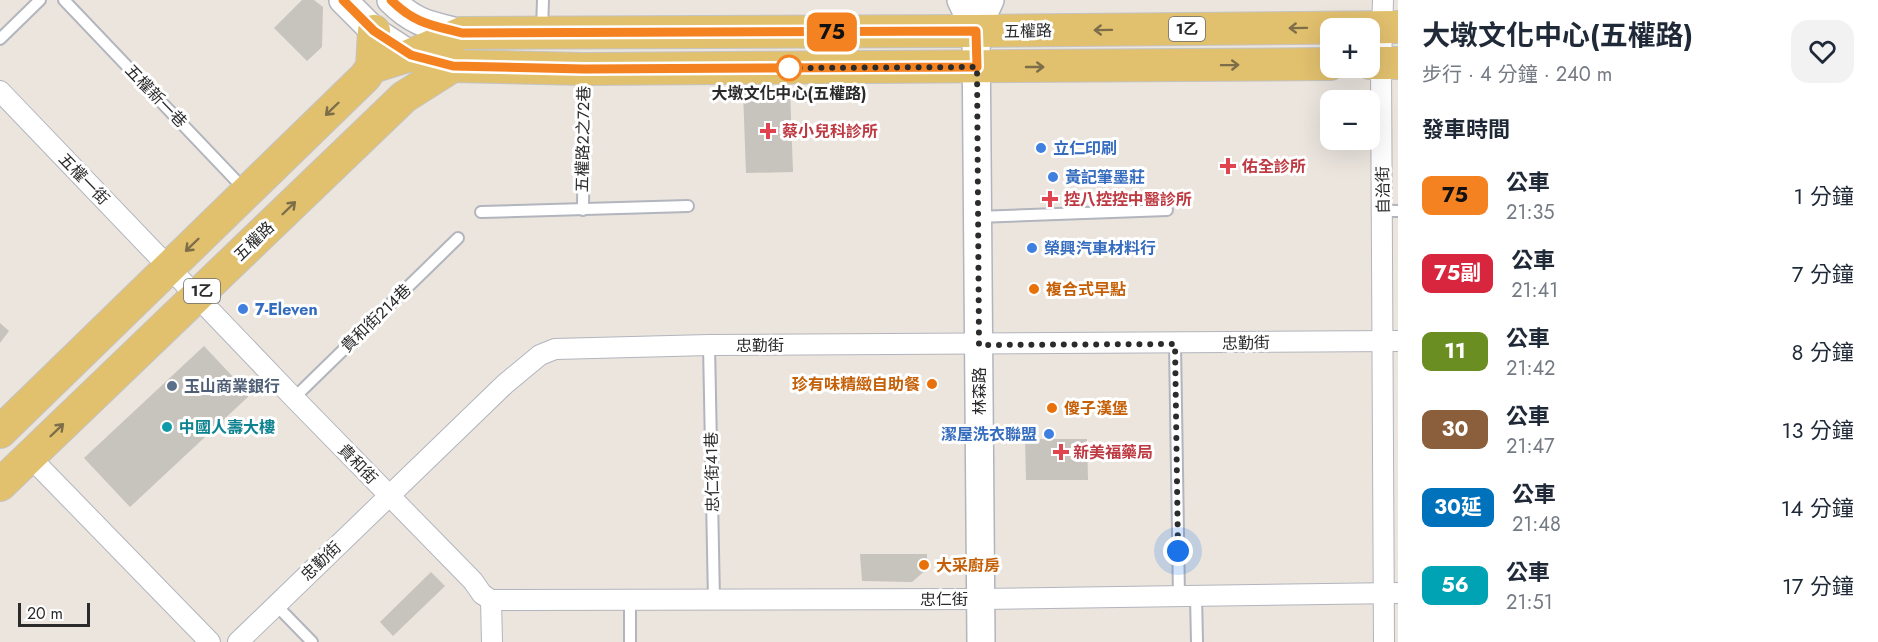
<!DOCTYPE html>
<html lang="zh-TW">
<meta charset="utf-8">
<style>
body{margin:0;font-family:Jost,"Noto Sans TC",sans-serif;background:#f2f2f3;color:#1f2937;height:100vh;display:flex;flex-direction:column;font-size:22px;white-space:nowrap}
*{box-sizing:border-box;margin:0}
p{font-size:20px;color:#747a83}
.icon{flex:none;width:33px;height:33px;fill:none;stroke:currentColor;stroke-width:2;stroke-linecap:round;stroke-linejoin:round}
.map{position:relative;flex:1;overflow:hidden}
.side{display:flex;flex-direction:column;background:#fff;width:480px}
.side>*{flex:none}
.badge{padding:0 12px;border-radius:9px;font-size:21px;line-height:39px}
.tools{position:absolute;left:1320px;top:18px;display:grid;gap:12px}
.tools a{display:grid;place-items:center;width:60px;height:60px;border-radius:12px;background:#fff;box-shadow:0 6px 24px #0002;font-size:30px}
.scale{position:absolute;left:18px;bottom:15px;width:72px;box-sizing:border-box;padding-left:6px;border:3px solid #2b2b2b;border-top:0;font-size:16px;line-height:21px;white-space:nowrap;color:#2b2b2b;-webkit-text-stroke:4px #fff;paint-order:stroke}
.you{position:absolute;width:30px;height:30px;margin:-15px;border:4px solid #fff;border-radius:50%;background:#1a73e8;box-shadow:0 0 0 9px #1a73e833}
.map>.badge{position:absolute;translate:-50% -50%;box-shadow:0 0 0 3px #fff}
h2{padding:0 24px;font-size:22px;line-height:54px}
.round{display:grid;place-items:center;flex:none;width:63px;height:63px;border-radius:18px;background:#f2f2f3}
.headline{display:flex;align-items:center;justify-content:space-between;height:102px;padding:0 24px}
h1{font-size:28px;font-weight:700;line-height:45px}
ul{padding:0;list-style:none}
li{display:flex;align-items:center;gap:18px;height:78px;padding:0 24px}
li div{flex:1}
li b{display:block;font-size:22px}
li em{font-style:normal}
li .badge{min-width:66px;font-weight:700;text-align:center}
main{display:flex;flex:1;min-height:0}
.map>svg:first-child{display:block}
</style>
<main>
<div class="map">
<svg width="1398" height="642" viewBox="0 0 1398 642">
<rect width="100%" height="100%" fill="#ebe5de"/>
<g fill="#c7c3bd">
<polygon points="302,0 314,0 323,7 322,47 307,61 274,28"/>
<polygon points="790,90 793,172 746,173 743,91"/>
<polygon points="0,323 9,331 0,343"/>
<polygon points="204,346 250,395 130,507 84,458"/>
<polygon points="1025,439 1087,439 1088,480 1026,480"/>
<polygon points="860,554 927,554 927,569 912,582 862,581"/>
<polygon points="431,572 445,586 393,636 380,622"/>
</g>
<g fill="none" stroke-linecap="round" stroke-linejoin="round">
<defs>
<g id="service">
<polyline points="64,0 245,190"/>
<polyline points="542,29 543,0"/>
<polyline points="0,39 40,0"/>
<polyline points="583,210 584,72"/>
<polyline points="1383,211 1398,211"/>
<polyline points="481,212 688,206"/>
<polyline points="977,217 1167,210"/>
<polyline points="1175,344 1179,597"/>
<polyline points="709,345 714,600"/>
<polyline points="294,398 458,238"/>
<polyline points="1196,596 1197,642"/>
<polyline points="276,605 312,642"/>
<polyline points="630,642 630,600"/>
</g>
<g id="minor">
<polyline points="1383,0 1381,63 1384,642"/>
<polyline points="0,91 294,398 473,581 482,594 491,600 492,642"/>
<polyline points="30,457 210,642"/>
<polyline points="491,600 981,599 1398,593"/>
<polyline points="238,642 505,384 540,355 555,349 709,345 1398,341"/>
</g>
<g id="secondary">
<polyline points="343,0 374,31 411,55"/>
<path d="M391 0C415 24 430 25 462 33"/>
<polyline points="961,0 976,31"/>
<polyline points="981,642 976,31 990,0"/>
</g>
<g id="primary">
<polyline points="411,55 453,66 584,69 1330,64"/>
<polyline points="1370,63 1398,63"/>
<polyline points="372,67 411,55 462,33 976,31 1398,27"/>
<polyline points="0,432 365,77 372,67 374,31"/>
<polyline points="0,485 404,97 453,66"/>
</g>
</defs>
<use href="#service" stroke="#b2b5bd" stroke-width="14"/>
<use href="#minor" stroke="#b2b5bd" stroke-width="22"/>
<use href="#secondary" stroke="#b2b5bd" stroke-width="30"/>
<use href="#primary" stroke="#c4c4c4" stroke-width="34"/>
<use href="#service" stroke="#fff" stroke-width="10"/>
<use href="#minor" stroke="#fff" stroke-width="20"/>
<use href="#secondary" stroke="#fff" stroke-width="27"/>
<use href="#primary" stroke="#e1c06e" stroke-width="32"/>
</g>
<defs><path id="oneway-shaft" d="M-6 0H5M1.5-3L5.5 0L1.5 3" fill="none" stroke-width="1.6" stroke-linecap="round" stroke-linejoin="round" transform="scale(1.5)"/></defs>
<g stroke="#7d6e49">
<use href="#oneway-shaft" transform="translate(1298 28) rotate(179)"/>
<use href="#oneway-shaft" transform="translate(1103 30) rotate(179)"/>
<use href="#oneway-shaft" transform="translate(1230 65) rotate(-1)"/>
<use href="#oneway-shaft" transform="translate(1035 67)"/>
<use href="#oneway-shaft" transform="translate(332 109) rotate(136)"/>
<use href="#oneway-shaft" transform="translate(289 208) rotate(-44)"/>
<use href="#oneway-shaft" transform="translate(192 245) rotate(136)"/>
<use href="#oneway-shaft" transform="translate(57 430) rotate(-44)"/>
</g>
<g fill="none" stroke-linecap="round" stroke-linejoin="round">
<defs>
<path id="line" d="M343 0 374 31 411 55 453 66 584 69 977 67 976 31 462 33C431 25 414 23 391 0"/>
</defs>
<use href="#line" stroke="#fff" stroke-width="14"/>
<use href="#line" stroke="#f58220" stroke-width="9"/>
<polyline stroke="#2b2b2b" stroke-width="6" stroke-dasharray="0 10.8" points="789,68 977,67 979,345 1175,344 1178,551"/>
</g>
<circle fill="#fff" stroke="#f58220" stroke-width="3" cx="789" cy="68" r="12"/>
<g fill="#e0444e" stroke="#fff" stroke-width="2">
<path d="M765 122h6v6h6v6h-6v6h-6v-6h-6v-6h6z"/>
<path d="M1225 157h6v6h6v6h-6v6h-6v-6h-6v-6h6z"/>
<path d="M1047 190h6v6h6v6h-6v6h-6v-6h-6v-6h6z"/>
<path d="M1058 443h6v6h6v6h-6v6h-6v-6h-6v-6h6z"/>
</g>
<g fill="#3f7fe0" stroke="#fff" stroke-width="2">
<circle cx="1041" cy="148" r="6"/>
<circle cx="1053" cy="177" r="6"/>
<circle cx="1032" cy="248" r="6"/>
<circle cx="243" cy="309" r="6"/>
<circle cx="1049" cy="434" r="6"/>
</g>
<g fill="#e8710a" stroke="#fff" stroke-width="2">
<circle cx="1034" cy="289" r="6"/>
<circle cx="932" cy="384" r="6"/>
<circle cx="1052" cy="408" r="6"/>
<circle cx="924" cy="565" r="6"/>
</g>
<circle fill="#5c6f8a" stroke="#fff" stroke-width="2" cx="172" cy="386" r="6"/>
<circle fill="#0f9aa8" stroke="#fff" stroke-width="2" cx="167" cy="427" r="6"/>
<g text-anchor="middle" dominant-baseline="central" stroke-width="6" stroke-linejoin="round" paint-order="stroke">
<g fill="#fff" stroke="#6b6b6b" stroke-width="1.5">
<rect x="1169" y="17" width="36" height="24" rx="4.5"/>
<rect x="184" y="279" width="36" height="24" rx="4.5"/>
</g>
<g font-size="15" font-weight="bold" fill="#2b2b2b">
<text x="1187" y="29">1乙</text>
<text x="202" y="291">1乙</text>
</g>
<g font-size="16" fill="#2b2b2b" stroke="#fff">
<text transform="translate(1028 31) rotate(-1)">五權路</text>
<text transform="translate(156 96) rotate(46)">五權新一巷</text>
<text transform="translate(583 139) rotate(-89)">五權路2之72巷</text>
<text transform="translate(84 179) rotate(46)">五權一街</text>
<text transform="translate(1383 190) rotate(-91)">自治街</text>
<text transform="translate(254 241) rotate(-44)">五權路</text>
<text transform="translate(376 318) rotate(-44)">貴和街214巷</text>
<text transform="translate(1246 343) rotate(-1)">忠勤街</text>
<text x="760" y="345">忠勤街</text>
<text transform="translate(979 391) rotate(-90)">林森路</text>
<text transform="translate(358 464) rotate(46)">貴和街</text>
<text transform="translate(712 472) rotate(-91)">忠仁街41巷</text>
<text transform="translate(321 561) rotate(-44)">忠勤街</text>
<text x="944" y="599">忠仁街</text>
</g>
<g font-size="16" font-weight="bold" fill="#2b2b2b" stroke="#fff">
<text x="789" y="93">大墩文化中心(五權路)</text>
</g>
<g font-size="16" font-weight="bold" fill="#be3a42" stroke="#fff" text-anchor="start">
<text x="782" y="131">蔡小兒科診所</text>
<text x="1242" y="166">佑全診所</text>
<text x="1064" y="199">控八控控中醫診所</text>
<text x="1073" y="452">新美福藥局</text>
</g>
<g font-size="16" font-weight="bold" fill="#366cbe" stroke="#fff" text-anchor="start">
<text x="1053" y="148">立仁印刷</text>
<text x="1065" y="177">黃記筆墨莊</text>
<text x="1044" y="248">榮興汽車材料行</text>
<text x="255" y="309">7-Eleven</text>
<text x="1037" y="434" text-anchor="end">潔屋洗衣聯盟</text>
</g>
<g font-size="16" font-weight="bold" fill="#c56008" stroke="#fff" text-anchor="start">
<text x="1046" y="289">複合式早點</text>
<text x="920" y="384" text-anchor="end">珍有味精緻自助餐</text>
<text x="1064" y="408">傻子漢堡</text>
<text x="936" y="565">大采廚房</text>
</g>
<g font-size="16" font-weight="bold" fill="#4e5e75" stroke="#fff" text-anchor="start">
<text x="184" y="386">玉山商業銀行</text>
</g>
<g font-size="16" font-weight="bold" fill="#0d838f" stroke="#fff" text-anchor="start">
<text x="179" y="427">中國人壽大樓</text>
</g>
</g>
</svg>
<div class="tools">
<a>+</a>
<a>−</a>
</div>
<div class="scale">20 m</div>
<div class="you" style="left:1178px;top:551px"></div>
<b class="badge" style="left:832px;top:32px;background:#f58220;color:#111">75</b>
</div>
<section class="side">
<div class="headline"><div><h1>大墩文化中心(五權路)</h1><p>步行 · 4 分鐘 · 240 m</p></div><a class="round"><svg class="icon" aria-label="heart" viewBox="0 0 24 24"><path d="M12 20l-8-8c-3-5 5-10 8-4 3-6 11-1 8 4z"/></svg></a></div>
<h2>發車時間</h2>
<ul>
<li><span class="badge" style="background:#f58220;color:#111">75</span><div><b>公車</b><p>21:35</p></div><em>1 分鐘</em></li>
<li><span class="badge" style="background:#d7263d;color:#fff">75副</span><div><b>公車</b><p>21:41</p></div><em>7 分鐘</em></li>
<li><span class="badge" style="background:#6b8e23;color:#fff">11</span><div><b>公車</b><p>21:42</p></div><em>8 分鐘</em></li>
<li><span class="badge" style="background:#8b5e3c;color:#fff">30</span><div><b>公車</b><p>21:47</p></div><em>13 分鐘</em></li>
<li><span class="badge" style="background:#0072bc;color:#fff">30延</span><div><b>公車</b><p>21:48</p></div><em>14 分鐘</em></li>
<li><span class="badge" style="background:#00a3b4;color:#fff">56</span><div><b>公車</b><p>21:51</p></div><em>17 分鐘</em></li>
</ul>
</section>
</main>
